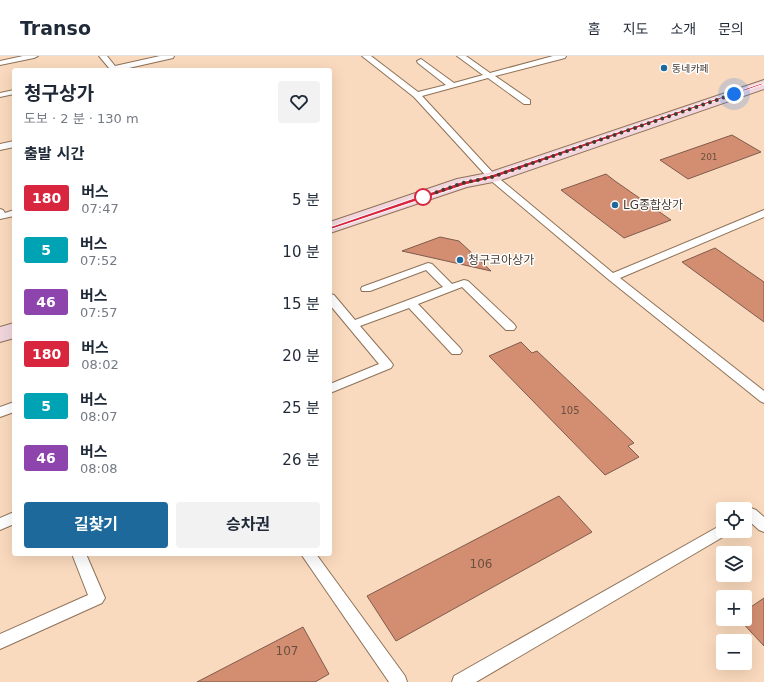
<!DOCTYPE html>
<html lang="ko">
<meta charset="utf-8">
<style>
body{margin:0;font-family:"DejaVu Sans","Noto Sans KR",sans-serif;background:#f2f2f3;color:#1f2937;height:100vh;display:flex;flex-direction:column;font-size:15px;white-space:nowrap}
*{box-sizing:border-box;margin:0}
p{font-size:13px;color:#747a83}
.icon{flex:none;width:22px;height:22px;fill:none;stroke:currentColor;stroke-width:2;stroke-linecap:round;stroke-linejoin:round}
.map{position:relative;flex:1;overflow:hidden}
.sheet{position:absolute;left:12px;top:12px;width:320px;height:488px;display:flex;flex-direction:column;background:#fff;border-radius:4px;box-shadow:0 4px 16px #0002}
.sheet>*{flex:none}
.badge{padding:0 8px;border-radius:3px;font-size:14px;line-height:26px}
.fabs{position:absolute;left:716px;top:446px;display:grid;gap:8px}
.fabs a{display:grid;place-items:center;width:36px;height:36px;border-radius:4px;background:#fff;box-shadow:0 4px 16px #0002;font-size:20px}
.you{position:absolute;width:20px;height:20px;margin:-10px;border:3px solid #fff;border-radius:50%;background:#1a73e8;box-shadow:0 0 0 6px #1a73e833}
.map>.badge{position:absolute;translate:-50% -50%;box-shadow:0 0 0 2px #fff}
h2{padding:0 12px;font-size:15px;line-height:36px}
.round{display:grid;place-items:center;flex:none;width:42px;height:42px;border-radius:4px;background:#f2f2f3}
.summary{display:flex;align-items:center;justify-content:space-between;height:68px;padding:0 12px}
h1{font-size:19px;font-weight:700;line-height:30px}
.primary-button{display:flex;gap:8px;margin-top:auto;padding:8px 12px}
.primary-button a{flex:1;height:46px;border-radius:4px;background:#1d699c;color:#fff;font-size:16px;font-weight:700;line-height:46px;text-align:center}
.primary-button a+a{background:#f2f2f3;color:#1f2937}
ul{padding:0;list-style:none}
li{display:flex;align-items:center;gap:12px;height:52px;padding:0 12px}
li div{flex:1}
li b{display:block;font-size:15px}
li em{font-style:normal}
li .badge{min-width:44px;font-weight:700;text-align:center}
header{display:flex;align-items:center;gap:24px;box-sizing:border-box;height:56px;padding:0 20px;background:#fff;border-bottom:1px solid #e0e1e3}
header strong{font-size:19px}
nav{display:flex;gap:22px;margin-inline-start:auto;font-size:14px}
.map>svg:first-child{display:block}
</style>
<header>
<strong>Transo</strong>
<nav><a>홈</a><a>지도</a><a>소개</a><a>문의</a></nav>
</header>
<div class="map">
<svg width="764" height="626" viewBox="0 0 764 626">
<rect width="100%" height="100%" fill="#fadabe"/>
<g fill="#d38e71" stroke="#7f5b4d">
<polygon points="732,79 761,96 688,123 660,104"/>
<polygon points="606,118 615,125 671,164 624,182 561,134"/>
<polygon points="440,181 459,185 491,215 402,195"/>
<polygon points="715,192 764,226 764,266 682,206"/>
<polygon points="521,286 532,297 537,295 634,387 628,390 639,401 605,419 489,300"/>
<polygon points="559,440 592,476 396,585 367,540"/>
<polygon points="764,542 764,590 739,563 745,563 745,555"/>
<polygon points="303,571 329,618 315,626 197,626"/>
</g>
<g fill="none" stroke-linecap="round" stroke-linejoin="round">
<defs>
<g id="lane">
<polygon points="23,0 38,0 34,2 0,9 0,5"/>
<polygon points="99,0 107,0 115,10 160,0 174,0 173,2 120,14 106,14 109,12"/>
<polygon points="362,0 371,0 418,36 446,29 418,7 417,5 421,3 454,27 483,19 457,0 466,0 490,17 553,0 566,0 565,2 495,20 530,44 530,48 524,48 488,22 422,40 495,119 613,217 764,154 764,161 620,222 764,335 764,347 760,345 608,223 489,123 414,41"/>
<polygon points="14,34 14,38 0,41 0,37"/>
<polygon points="14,85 14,91 0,94 0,88"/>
<polygon points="0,153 3,154 5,157 14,154 14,160 0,163"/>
<polygon points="428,207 432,208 452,228 464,224 468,225 514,268 516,271 514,274 506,274 462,231 418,248 460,292 462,295 460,298 452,298 409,252 360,270 391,306 393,309 391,312 330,337 330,328 379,308 330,249 330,238 334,239 355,264 443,231 426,214 370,235 362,235 361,233 362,231"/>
<polygon points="14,346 14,356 0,361 0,351"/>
<polygon points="751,452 756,454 764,461 764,476 759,474 749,465 745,467 745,454"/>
<polygon points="14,456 14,468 0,474 0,462"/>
<polygon points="723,468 723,475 730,475 728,478 476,626 452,626 454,620"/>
<polygon points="72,498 86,498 105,542 102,547 0,593 0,578 88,539"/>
<polygon points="301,498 316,498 405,620 407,626 389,626"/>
</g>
<g id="secondary">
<polygon points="764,24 764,33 498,125 467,131 330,177 330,166 457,123 488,117"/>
<polygon points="14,267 14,282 0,286 0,271"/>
</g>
</defs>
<use href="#lane" stroke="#8e7258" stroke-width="2"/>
<use href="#secondary" stroke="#8e7258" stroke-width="2"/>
<use href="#lane" fill="#fff" fill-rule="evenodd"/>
<use href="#secondary" fill="#f1d6dd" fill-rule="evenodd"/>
</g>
<polygon fill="#d7263d" stroke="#fff" points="762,27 764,28 494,122 465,129 332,173 327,172 461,126 491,119"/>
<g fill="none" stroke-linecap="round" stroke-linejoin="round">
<polyline stroke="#473a2f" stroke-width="4" stroke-dasharray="0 7.2" points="423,141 463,127 492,121 734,38"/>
</g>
<g fill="#1d699c" stroke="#fff" stroke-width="1.5">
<circle cx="664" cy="12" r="4"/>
<circle cx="615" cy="149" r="4"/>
<circle cx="460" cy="204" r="4"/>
</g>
<circle fill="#fff" stroke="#d7263d" stroke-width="2" cx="423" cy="141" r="8"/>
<g text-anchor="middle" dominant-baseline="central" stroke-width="3" stroke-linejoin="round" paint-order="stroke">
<g font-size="9" fill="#6a4f40">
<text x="709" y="101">201</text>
</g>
<g font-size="10" fill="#473a2f" stroke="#fff" text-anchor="start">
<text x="672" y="12">동네카페</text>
</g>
<g font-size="10" fill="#6a4f40">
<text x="570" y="354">105</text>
</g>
<g font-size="12" fill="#473a2f" stroke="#fff" text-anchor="start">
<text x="623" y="149">LG종합상가</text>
<text x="468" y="204">청구코아상가</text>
</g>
<g font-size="12" fill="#6a4f40">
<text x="481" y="508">106</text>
<text x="287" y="595">107</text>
</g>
</g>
</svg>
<div class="fabs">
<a><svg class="icon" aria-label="locate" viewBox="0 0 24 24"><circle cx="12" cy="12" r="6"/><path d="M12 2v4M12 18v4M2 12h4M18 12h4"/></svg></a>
<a><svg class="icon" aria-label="layers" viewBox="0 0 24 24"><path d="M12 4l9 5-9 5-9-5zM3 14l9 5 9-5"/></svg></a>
<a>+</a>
<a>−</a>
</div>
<div class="you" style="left:734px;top:38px"></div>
<section class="sheet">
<div class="summary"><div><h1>청구상가</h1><p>도보 · 2 분 · 130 m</p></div><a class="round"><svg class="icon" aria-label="heart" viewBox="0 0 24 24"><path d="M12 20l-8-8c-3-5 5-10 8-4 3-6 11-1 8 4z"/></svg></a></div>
<h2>출발 시간</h2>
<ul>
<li><span class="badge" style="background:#d7263d;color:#fff">180</span><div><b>버스</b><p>07:47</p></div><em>5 분</em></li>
<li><span class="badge" style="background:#00a3b4;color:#fff">5</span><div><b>버스</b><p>07:52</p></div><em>10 분</em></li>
<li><span class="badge" style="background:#8e44ad;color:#fff">46</span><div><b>버스</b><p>07:57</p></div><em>15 분</em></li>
<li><span class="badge" style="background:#d7263d;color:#fff">180</span><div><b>버스</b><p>08:02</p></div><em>20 분</em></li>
<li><span class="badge" style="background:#00a3b4;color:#fff">5</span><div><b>버스</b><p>08:07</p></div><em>25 분</em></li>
<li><span class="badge" style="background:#8e44ad;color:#fff">46</span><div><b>버스</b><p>08:08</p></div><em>26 분</em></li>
</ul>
<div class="primary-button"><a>길찾기</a><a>승차권</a></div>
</section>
</div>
